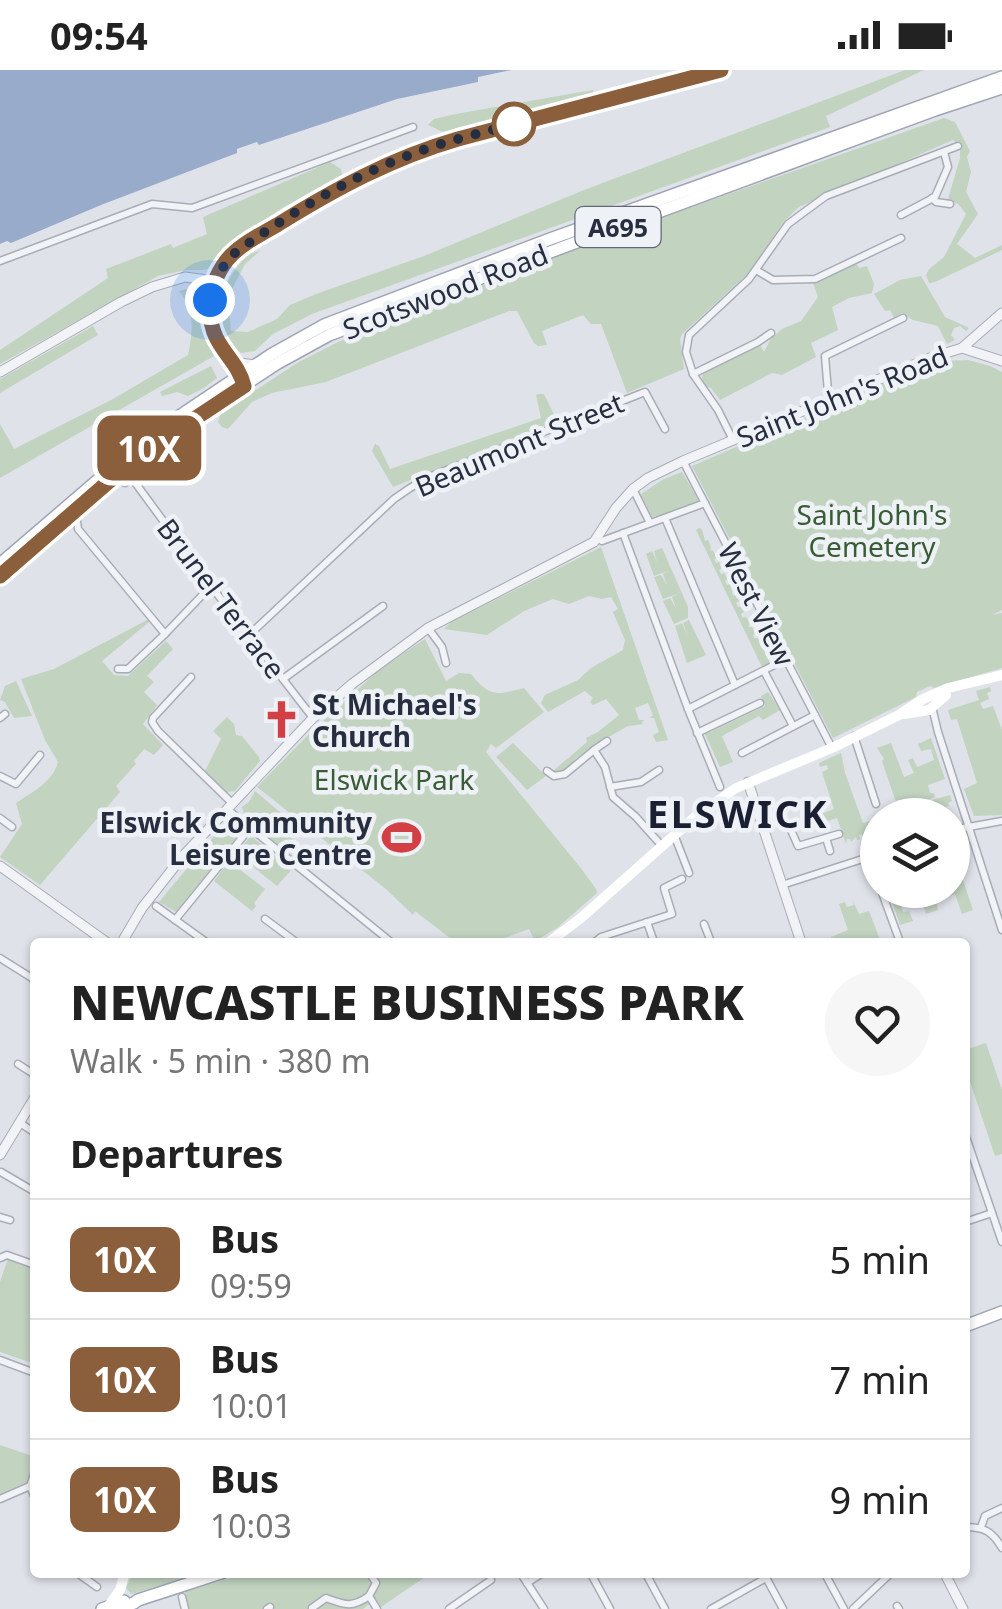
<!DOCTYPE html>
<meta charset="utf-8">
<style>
body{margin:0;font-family:"Noto Sans",sans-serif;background:#f6f6f6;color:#222;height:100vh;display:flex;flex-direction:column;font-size:38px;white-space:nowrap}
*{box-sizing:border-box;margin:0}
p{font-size:32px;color:#767676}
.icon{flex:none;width:55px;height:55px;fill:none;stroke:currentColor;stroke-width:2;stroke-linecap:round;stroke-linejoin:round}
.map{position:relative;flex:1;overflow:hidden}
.details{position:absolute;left:30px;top:868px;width:940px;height:640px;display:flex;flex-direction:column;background:#fff;border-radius:10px;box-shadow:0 2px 8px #0004}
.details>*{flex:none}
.badge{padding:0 20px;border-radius:15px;font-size:35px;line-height:65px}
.tools{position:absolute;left:860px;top:728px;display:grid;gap:20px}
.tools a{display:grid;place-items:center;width:110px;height:110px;border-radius:50%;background:#fff;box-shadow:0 2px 8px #0004;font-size:50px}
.you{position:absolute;width:50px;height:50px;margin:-25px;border:8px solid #fff;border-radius:50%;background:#1a73e8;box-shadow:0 0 0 15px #1a73e833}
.map>.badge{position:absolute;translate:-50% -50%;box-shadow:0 0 0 5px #fff}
h2{padding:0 40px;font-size:38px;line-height:90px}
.round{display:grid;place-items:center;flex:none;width:105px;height:105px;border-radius:52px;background:#f6f6f6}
.summary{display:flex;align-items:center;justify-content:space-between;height:170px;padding:0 40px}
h1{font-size:48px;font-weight:800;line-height:75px}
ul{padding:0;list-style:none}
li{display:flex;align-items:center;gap:30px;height:120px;padding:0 40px;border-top:2px solid #e0e0e0}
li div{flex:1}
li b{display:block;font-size:38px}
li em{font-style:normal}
li .badge{min-width:110px;font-weight:700;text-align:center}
.status{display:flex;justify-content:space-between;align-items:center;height:70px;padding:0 50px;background:#fff;direction:ltr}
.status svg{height:28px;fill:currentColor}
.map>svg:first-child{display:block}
</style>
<div class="status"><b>09:54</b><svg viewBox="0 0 49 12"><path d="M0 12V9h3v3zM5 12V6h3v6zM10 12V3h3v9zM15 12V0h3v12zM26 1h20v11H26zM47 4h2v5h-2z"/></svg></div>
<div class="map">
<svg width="1002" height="1539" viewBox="0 0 1002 1539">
<rect width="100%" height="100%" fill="#dfe2e9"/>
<g fill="#c2d3c0">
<path d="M905 0H924L826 46 830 57 312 244 273 264 255 281 241 283C216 262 216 226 235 200 242 190 248 183 260 181L245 194 228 227 231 261 248 262 277 249 290 235 316 224 424 186 584 120Z"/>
<polygon points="593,20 594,26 443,62 428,55 434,49 461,43"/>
<polygon points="944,48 955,52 970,81 967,87 971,102 966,122 978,144 957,174 975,188 1002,175 1002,180 935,212 929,213 926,205 929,199 944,187 966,144 959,135 948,129 960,88 960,75 953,70 799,137 784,151 752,200 682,264 680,269 684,299 627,323 601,254 591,254 583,245 542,261 547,275 538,276 534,273 517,241 509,241 326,312 272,323 252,332 228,359 222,357 218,352 221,343 297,293 340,271 576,178"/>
<polygon points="330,92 341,99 342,105 338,109 282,138 226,179 212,197 204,200 186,200 158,206 0,294 0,280 108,208 106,199 171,174 173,178 207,164 203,147"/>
<polygon points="856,193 859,198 867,196 874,214 872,223 849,228 832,237 838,260 811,273 816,287 782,305 772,303 720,330 711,318 705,316 702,308 704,301 760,275 764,282 771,268 782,259 801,251 818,227 813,213"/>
<polygon points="921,206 945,247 969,258 966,261 960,256 954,258 951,265 955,270 947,274 938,256 913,250 902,243 894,248 890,240 885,241 874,224 900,210"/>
<path d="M195 217 200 222 203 257 214 286 0 408V354L14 379 113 329 188 285C193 263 195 239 179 221Z"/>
<polygon points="93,256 98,265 0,323 0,309"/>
<polygon points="968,290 990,296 1002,302 1002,540 992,545 1002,543 1002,598 934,618 930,616 917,622 916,627 833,668 692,396 904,305 944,291"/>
<polygon points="211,296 217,308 204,318 188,326 177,322 162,326 160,322"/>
<polygon points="539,324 544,324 557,351 393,417 372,381 375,374 379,376 390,399 541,348 536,325"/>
<polygon points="682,402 699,431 672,442 652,447 641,424 664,409"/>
<polygon points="699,458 702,459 705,471 708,470 711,477 710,480 713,481 717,488 714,489 716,493 719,492 722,498 719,500 721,504 724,503 728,509 725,511 727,515 730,514 733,526 735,525 739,531 736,533 738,537 741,536 744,542 741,544 743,548 746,547 750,553 748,557 752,557 755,564 753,565 754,568 758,568 770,593 762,597 696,460"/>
<polygon points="601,477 668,670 656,672 653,665 659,662 654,648 649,648 653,645 648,633 635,638 639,650 644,650 641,653 644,654 628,656 605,669 603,668 575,689 572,697 561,704 553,701 587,672 586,668 598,662 619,645 606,629 593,635 590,632 593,628 585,621 548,642 541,633 545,625 578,610 591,598 623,580 625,570 613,542 618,539 611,527 602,529 589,526 569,534 553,529 524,541 487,565 444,559 451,552"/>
<polygon points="662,478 688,537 688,548 674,554 663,531 670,528 676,538 672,527 680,523 663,529 654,507 661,505 667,515 663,504 668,501 654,506 646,484 652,481 657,492 654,481"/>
<path d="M149 549V552L102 591 114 605 128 606 166 571 173 579 147 606 154 612 144 622 157 635 143 654 163 675 154 685 144 679 134 691 136 694 116 716 120 722 40 815 0 787 22 754 16 733C32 722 53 712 58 692L45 670 21 609 54 599Z"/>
<polygon points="689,550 706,585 687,593 675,556 682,553 688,568 683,553"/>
<path d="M425 569 446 611 459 603 471 604C490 628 497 625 524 618L544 642 496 678 491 674 486 682 580 797 596 819 597 823 557 858 535 871 529 859 494 872H455L415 841 413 845 386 819 257 717 308 665 380 599Z"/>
<polygon points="16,611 32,646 14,648 5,632 0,630 5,616"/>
<polygon points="990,617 991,621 987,623 989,629 980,633 983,639 993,636 1002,660 1002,745 974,746 964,719 977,713 957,649 951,650 948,640 979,630 976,621"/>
<polygon points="768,622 780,640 763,650 759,646 722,666 733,692 720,697 704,662 708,663 765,636 761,626"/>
<polygon points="227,647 234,654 236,665 242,666 259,687 260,691 235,721 227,722 205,701 221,669 213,661"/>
<polygon points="931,668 945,709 928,715 930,723 934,723 935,727 914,735 950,725 952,731 948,733 949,736 943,738 943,741 938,737 931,741 931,745 922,743 890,745 903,740 900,734 897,735 882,691 884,689 877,678 891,673 904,707 914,703 908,690 913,688 917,697 934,690 931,679 921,681 918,674"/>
<polygon points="513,673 546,706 527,720 496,687"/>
<polygon points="841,683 845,703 863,753 878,749 877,763 870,765 869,763 864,768 862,764 859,765 860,769 857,770 856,767 851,772 850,769 847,769 846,774 837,748 799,760 797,753 834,739 822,702 828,699 827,695 820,697 819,693"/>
<polygon points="255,721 294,754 286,764 293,770 284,779 245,748 242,737 249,732"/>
<polygon points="231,752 240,759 240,764 176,842 159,832 225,753"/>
<polygon points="251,766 292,799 277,816 236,783"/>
<polygon points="229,791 265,819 254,833 256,836 252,841 214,811"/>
<polygon points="963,810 973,840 962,844 955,824 936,831 938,840 926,844 923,835 917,837 913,827 900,832 903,842 909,841 913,851 900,855 892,832 931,820 952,820 953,813"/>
<polygon points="852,829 859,844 869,841 881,872 833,872 831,867 848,860 839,834 845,832 847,837 854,835"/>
<polygon points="986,973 1002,1020 1002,1084 995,1086 965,997 965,980"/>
<polygon points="8,1188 35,1198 35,1294 0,1282 0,1212"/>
<polygon points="0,1375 35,1387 26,1413 0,1424"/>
<polygon points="133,1503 133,1502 203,1503 131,1524 126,1518"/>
<polygon points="247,1503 431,1503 381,1537 376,1529 363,1539 188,1539 185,1522"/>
</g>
<polygon fill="#99abca" points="0,0 511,0 478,7 478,12 397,29 259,75 257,72 237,79 237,83 101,135 11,173 7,171 0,174"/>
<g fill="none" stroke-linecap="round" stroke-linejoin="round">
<defs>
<g id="minor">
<polyline points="932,128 936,132 950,134"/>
<polyline points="901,145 935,127 948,97 944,82"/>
<polyline points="0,191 152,134 192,138 413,57"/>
<polyline points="756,200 773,210 815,209 901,168"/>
<polyline points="693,304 758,272 771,263"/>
<polyline points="831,330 828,322 825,286 903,248"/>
<polyline points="733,370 718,340 693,304 686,282 689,265 749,209 788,154 826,126 958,76"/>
<polyline points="683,391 832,678"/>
<polyline points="131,407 211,516 313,648"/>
<polyline points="125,413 138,402"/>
<polyline points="633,419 650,453"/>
<polyline points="76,443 78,459 165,564 211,516"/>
<polyline points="665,448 735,615"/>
<polyline points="623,463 688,639 720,717"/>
<polyline points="598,468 602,471 705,433"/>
<polyline points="428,558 442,577 446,593"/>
<polyline points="249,565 394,429 410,418 429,407 645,322 665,359"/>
<polyline points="118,599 128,599 165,564"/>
<polyline points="764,601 793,656"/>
<polyline points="191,607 153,648 152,652 158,661 232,733"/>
<polyline points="283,609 383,536"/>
<polyline points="932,637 938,662 1002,860"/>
<polyline points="688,639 786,589"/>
<polyline points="0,648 5,644"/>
<polyline points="697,663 760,633"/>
<polyline points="854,666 876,734"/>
<polyline points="607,671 594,680 605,697 613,727 636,747 662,776"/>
<polyline points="742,683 815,645"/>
<polyline points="547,701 554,706 565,704 594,680"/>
<polyline points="0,706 16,714 40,685"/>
<polyline points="610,717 641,712 659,700"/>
<polyline points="227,739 391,872"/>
<polyline points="0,748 12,757"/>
<polyline points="791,760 798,776 839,764"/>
<polyline points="952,760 1002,751"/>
<polyline points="675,767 689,803"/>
<polyline points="826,768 830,781"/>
<polyline points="870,787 878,809"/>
<polyline points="782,815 878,784"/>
<polyline points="881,820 900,872"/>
<polyline points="156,836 206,872"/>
<polyline points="265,849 296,872"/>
<polyline points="175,850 250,758"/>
<polyline points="647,852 654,872"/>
<polyline points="704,854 711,872"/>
<polyline points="595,872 601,867 672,844 664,818 682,809"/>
<polyline points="0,888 35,910"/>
<polyline points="18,994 35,1005"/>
<polyline points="20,1053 35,1063"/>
<polyline points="965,1064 1002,1172"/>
<polyline points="1,1102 35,1122"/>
<polyline points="0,1147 10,1150"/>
<polyline points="965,1152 992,1143"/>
<polyline points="0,1188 7,1185 35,1195"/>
<polyline points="0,1290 35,1303"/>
<polyline points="35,1401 30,1416 35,1428"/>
<polyline points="0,1429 30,1416"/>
<path d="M965 1457C984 1457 992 1461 1002 1478"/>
<polyline points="981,1457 985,1446 1002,1438"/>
<polyline points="76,1502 97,1517"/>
<polyline points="369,1502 376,1513 369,1526 377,1539"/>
<polyline points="520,1502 544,1539"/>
<polyline points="590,1502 610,1539"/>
<polyline points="645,1502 665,1539"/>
<polyline points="763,1502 783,1539"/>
<polyline points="824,1502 844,1539"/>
<polyline points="527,1513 544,1502"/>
<polyline points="182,1527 185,1539"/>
<polyline points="897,1536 899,1539"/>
<path d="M312 1538 326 1528C345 1535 352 1538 369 1526"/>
<polyline points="267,1539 270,1537"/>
<polyline points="449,1539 491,1510"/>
<polyline points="711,1539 766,1508"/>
<polyline points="853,1539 892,1502"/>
</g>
<g id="tertiary">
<polyline points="962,278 1002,243"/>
<polyline points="227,287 240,293 255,295"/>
<polyline points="0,302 121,232 152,217 185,207 215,211"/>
<polyline points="238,311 216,271 210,241 215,211 226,192 250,171 346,113 406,86 458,69 721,0"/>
<polyline points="748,712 801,872"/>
<polyline points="0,796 106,872"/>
<polyline points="122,872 142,838 182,787 313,648 352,614 428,558 594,472 616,438 633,419 648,408 683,391 930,288 962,278 1002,291"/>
<polyline points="0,1085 35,1027"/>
<polyline points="944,1502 963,1539"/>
</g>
<g id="primary">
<polyline points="0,494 148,367 272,284 324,255 550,169 1002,7"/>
<polyline points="0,506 151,376 278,293 329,265 585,169 935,40 1002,18"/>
<polyline points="965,1256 1002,1242"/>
<polyline points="102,1539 124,1531"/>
<polyline points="118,1539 134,1533 138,1530 224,1502"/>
</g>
</defs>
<use href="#minor" stroke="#a8acb6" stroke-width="9"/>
<use href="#tertiary" stroke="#a8acb6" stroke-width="11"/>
<use href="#primary" stroke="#9ea4b5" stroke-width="14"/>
<use href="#minor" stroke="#f2f3f7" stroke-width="6"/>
<use href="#tertiary" stroke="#f2f3f7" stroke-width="9"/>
<g stroke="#fff" stroke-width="10">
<polyline points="904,644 929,640 946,625"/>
<polyline points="549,872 581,848 696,746 736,718 832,678 899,645 923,629 948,618 1002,605"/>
<polyline points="108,1537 120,1520 125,1502"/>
</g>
<use href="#primary" stroke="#fff" stroke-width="11"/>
</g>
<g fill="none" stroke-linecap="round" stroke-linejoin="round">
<defs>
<path id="line" d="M0 506 137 387 244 316C237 287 211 278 210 241 209 223 216 204 227 190 239 175 260 165 277 155 335 119 392 88 458 69L721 0"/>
</defs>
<use href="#line" stroke="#fff" stroke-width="22"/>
<use href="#line" stroke="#8b5e3c" stroke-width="15"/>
<path stroke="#272e40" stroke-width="10" stroke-dasharray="0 18" d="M210 230C215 210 221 196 236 182 292 142 353 105 418 82 449 70 482 63 514 54"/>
</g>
<defs>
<symbol id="church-bare" viewBox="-9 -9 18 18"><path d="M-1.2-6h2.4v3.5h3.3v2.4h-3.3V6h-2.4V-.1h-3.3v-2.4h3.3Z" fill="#d24046" stroke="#eef1f6" stroke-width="2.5" paint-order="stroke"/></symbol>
<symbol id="stadium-bare" viewBox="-9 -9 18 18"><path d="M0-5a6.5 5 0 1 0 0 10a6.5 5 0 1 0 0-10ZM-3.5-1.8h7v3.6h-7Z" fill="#d24046" stroke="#eef1f6" stroke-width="2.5" paint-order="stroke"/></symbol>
</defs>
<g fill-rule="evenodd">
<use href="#church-bare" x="254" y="622" width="55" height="55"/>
<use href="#stadium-bare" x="374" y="740" width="55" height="55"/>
</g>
<circle fill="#fff" stroke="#8b5e3c" stroke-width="5" cx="514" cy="54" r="20"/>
<g text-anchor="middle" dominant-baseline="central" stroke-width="9" stroke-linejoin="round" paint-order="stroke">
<rect fill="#eef1f6" stroke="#636877" stroke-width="2.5" x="575.5" y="137" width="85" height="40" rx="8"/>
<g font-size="25" font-weight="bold" fill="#272e40">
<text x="618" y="157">A695</text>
</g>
<g font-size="28" fill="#272e40" stroke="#eef1f6">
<text transform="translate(445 221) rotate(-21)">Scotswood Road</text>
<text transform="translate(842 326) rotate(-22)">Saint John's Road</text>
<text transform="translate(519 374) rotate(-23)">Beaumont Street</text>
<text transform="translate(222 528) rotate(53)">Brunel Terrace</text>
<text transform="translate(757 534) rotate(63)">West View</text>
</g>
<g font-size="28" fill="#385c34" stroke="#eef1f6">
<text x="872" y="444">Saint John's<tspan x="872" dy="32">Cemetery</tspan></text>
<text x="394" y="709">Elswick Park</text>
</g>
<g font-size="28" font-weight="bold" fill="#272e40" stroke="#eef1f6" text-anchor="start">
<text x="312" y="634">St Michael's<tspan x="312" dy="32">Church</tspan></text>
<text x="372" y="752" text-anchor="end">Elswick Community<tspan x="372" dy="32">Leisure Centre</tspan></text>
</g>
<g font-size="38" font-weight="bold" letter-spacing="2.5" fill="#1a1f31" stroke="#eef1f6">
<text x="738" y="743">ELSWICK</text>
</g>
</g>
</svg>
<div class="tools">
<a><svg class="icon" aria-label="layers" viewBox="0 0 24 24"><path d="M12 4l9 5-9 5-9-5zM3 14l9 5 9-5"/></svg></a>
</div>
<div class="you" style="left:210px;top:230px"></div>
<b class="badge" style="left:149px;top:378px;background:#8b5e3c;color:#fff">10X</b>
<section class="details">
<div class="summary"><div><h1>NEWCASTLE BUSINESS PARK</h1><p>Walk · 5 min · 380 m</p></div><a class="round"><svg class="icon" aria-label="heart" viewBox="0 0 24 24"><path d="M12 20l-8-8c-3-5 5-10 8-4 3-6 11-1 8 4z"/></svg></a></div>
<h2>Departures</h2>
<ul>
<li><span class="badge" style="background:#8b5e3c;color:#fff">10X</span><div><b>Bus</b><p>09:59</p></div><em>5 min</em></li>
<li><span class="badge" style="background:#8b5e3c;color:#fff">10X</span><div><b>Bus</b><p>10:01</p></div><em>7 min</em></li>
<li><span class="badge" style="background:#8b5e3c;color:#fff">10X</span><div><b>Bus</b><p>10:03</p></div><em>9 min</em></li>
</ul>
</section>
</div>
